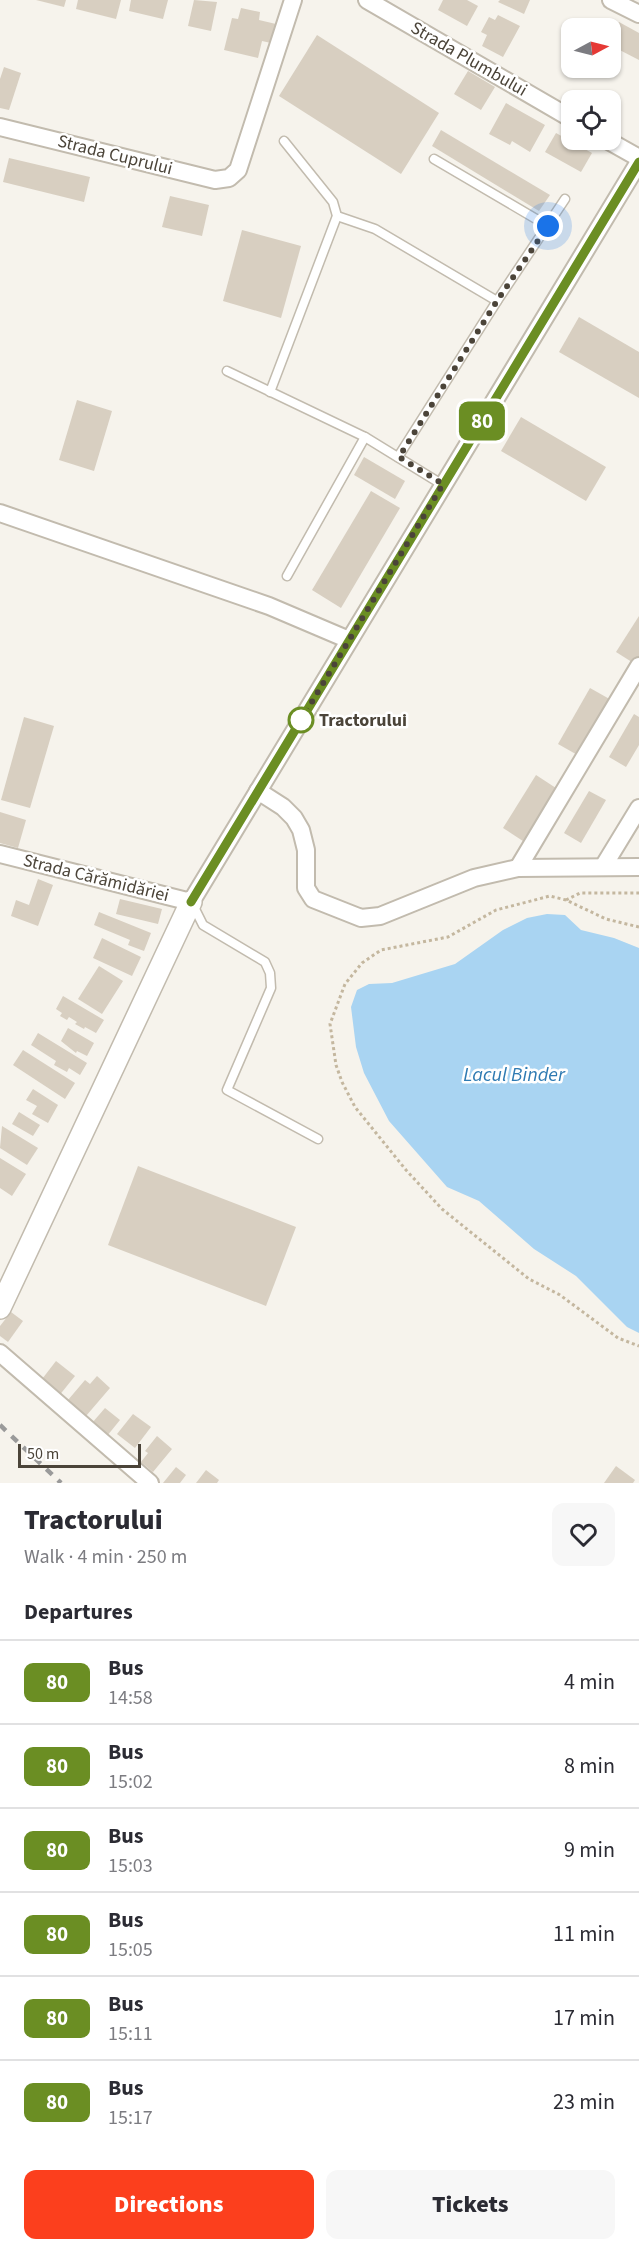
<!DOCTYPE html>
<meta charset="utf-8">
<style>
body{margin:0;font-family:"Source Sans 3",sans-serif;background:#f7f7f7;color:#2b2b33;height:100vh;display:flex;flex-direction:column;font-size:22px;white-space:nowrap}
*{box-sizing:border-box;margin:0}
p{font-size:20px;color:#7c7c81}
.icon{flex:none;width:33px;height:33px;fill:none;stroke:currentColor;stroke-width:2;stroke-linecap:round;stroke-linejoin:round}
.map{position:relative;height:1483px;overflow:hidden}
.side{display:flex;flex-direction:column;background:#fff;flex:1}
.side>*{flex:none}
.badge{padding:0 12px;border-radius:9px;font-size:21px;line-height:39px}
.needle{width:39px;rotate:83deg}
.buttons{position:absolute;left:561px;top:18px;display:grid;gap:12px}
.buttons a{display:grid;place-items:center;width:60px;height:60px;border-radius:12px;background:#fff;box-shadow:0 2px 4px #0004;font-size:30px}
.scale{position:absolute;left:18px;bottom:15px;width:123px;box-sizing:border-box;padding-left:6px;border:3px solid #4b4439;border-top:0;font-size:16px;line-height:21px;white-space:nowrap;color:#4b4439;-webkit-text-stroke:4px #fff;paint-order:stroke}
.you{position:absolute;width:30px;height:30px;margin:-15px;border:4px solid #fff;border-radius:50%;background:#1a73e8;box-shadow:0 0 0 9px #1a73e833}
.map>.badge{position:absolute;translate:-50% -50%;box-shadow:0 0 0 3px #fff}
h2{padding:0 24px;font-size:22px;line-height:54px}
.round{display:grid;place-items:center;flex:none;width:63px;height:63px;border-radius:12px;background:#f7f7f7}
.head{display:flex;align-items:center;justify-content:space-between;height:102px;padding:0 24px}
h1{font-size:28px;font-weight:800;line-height:45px}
.button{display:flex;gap:12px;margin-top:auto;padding:12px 24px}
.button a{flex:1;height:69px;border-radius:12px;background:#fc3f1d;color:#fff;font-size:24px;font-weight:800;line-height:69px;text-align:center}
.button a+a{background:#f7f7f7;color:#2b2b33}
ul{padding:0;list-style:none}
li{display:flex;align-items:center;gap:18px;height:84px;padding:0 24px;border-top:2px solid #e1e1e2}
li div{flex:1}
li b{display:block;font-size:22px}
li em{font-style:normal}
li .badge{min-width:66px;font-weight:700;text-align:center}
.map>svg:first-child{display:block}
</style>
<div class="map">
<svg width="639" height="1483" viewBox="0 0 639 1483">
<rect width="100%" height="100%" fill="#f6f3ec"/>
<polygon fill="#a9d4f2" points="547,914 565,915 581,930 614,938 639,948 639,1333 627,1327 576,1276 534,1249 479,1201 447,1187 389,1121 364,1073 356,1047 351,1007 357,990 369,984 392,983 455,964 503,930 527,918"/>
<g fill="#d8cfc1">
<polygon points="36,0 66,0 64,7"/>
<polygon points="78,0 121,0 116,19 76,9"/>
<polygon points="131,0 168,0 163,19 129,11"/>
<polygon points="194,0 217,2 211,31 188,26"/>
<polygon points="443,0 467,0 478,6 467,26 438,10"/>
<polygon points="500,0 530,0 524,14 498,2"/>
<polygon points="241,8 260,12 259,20 276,24 271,43 262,41 258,58 224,50 232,18 238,19"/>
<polygon points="498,15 520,26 503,57 482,46 487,35 481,32 489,17 495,20"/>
<polygon points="619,22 639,33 639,60 610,45 610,38"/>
<polygon points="317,35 439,113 401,174 279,96"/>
<polygon points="4,67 21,73 9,110 0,108 0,79"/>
<polygon points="468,71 495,87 481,110 454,94"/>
<polygon points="506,103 545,125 530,152 512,141 510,145 489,134"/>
<polygon points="441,130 550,195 539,211 432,146"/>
<polygon points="556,133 592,153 581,172 545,152"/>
<polygon points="9,158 90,177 84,202 3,182"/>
<polygon points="170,196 209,205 202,236 162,227"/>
<polygon points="242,230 301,246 281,318 223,301"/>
<polygon points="579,317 639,352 639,398 559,352"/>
<polygon points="77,400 112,411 94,471 59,460"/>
<polygon points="521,417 606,467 586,501 501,451"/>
<polygon points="364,457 405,481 395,499 354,475"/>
<polygon points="371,491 400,508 341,608 312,590"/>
<polygon points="639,616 639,658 635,664 616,652"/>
<polygon points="590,688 613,701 581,757 558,744"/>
<polygon points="634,714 639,717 639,745 626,767 609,757"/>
<polygon points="24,717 54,726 30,808 1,800"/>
<polygon points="536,775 559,790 526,843 503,828"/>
<polygon points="589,791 606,800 581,843 564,833"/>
<polygon points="0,812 26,820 18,848 0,843"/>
<polygon points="38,879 53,885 38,926 11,916 16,900 29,905"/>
<polygon points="120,899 162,909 158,924 116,914"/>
<polygon points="99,912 151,933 144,951 128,945 130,940 94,925"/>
<polygon points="102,938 141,957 132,976 93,958"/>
<polygon points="99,966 123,981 102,1014 78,999"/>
<polygon points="63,996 104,1020 96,1033 85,1027 84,1029 75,1024 77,1022 69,1017 67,1020 60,1016 62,1013 56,1009"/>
<polygon points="68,1028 94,1043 87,1056 77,1051 76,1053 61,1041"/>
<polygon points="38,1033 87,1063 80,1075 69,1068 67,1072 54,1065 56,1061 31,1045"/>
<polygon points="23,1050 75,1083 65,1099 13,1065"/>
<polygon points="33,1089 58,1105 48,1123 32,1114 37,1106 26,1100"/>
<polygon points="19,1112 40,1125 33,1136 12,1124"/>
<polygon points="2,1126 38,1148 27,1165 0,1148"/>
<polygon points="0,1158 26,1174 12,1196 0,1188"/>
<polygon points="138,1166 296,1227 266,1306 108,1245"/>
<polygon points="11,1312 23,1321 8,1342 0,1336 0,1326"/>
<polygon points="56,1361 75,1376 58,1397 39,1383"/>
<polygon points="97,1376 110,1388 86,1416 68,1400 85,1380 90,1384"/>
<polygon points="105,1408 120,1420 107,1436 92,1423"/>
<polygon points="133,1414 151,1427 135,1448 117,1434"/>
<polygon points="157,1436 172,1449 153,1472 141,1462 148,1453 145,1451"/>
<polygon points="616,1466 635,1480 633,1483 604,1483"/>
<polygon points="176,1467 186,1475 180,1483 163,1483"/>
<polygon points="206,1470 219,1480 217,1483 196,1483"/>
</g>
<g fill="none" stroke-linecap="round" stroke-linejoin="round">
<defs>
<g id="service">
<polyline points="434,159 548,226"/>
<polyline points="337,216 375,229 497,301"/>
<polyline points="227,371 365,437 443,485"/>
<polyline points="270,392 337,216 333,202 284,141"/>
<polyline points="398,457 497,301 565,199"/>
<polyline points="287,576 365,437"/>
<polyline points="193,905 203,925 265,962 270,973 271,988 227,1090 318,1139"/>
</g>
<g id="minor">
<polyline points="367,0 572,119"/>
<polyline points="611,0 639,14"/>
<polyline points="0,127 215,180 229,178 238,170 293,0"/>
<polyline points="607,140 639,158"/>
<polyline points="0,513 269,606 349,640"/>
<polyline points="258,791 283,807 294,818 301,830 306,850 306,888 313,899 361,918 380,916 474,878 518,868 639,867"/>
<polyline points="0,854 191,902 639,162"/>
<polyline points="603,867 639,808"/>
<polyline points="518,868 639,666"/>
<polyline points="0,1353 150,1483"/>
</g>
<polyline id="tertiary" points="0,1308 191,902"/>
</defs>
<use href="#service" stroke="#c2bbae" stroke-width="11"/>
<use href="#minor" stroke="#c2bbae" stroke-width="20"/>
<use href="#tertiary" stroke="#c2bbae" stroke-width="24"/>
<g stroke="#c4b79f" stroke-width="3" stroke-dasharray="3 3" stroke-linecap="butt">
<polyline points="566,900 580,893 639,893"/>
<polyline points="639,927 606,919 566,900 550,896 496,910 448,937 381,950 362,963 345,984 330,1024 336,1065 342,1082 355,1107 406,1170 442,1209 529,1279 560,1295 618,1338 639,1346"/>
</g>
<use href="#service" stroke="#fff" stroke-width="8"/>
<use href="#minor" stroke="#fff" stroke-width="16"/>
<use href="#tertiary" stroke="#fff" stroke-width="21"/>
<polyline stroke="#9a9a9a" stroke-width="4.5" stroke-dasharray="8 8" stroke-linecap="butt" points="0,1425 61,1483"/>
</g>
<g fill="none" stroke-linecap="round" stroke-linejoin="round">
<defs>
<polyline id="line" points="191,902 639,162"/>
</defs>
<use href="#line" stroke="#fff" stroke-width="14"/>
<use href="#line" stroke="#6b8e23" stroke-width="9"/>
<polyline stroke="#4b4439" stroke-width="6" stroke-dasharray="0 10.8" points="301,720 443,484 399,457 497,301 548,226"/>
</g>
<circle fill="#fff" stroke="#6b8e23" stroke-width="3" cx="301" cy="720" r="12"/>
<g text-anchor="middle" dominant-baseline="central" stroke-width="5" stroke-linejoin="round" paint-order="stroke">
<g font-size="18" fill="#4b4439" stroke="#fff">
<text transform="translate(469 59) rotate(30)">Strada Plumbului</text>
<text transform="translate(115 155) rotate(14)">Strada Cuprului</text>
<text transform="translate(96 878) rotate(14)">Strada Cărămidăriei</text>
</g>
<g font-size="18" font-weight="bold" fill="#4b4439" stroke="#fff" text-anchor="start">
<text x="319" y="720">Tractorului</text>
</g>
<g font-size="20" font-style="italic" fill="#2e7ab2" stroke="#fff">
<text x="514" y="1075">Lacul Binder</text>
</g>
</g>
</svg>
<div class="buttons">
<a><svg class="needle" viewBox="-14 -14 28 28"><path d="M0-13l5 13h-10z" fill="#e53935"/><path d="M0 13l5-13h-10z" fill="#7c7c81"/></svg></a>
<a><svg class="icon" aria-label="locate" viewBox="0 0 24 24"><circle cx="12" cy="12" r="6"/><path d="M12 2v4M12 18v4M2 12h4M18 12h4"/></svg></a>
</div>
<div class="scale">50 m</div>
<div class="you" style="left:548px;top:226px"></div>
<b class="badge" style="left:482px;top:421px;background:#6b8e23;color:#fff">80</b>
</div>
<section class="side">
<div class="head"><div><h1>Tractorului</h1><p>Walk · 4 min · 250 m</p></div><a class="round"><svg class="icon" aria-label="heart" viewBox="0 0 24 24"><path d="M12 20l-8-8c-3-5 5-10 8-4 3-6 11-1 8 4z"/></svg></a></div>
<h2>Departures</h2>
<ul>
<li><span class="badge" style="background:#6b8e23;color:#fff">80</span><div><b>Bus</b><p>14:58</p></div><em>4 min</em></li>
<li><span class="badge" style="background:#6b8e23;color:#fff">80</span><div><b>Bus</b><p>15:02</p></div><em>8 min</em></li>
<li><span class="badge" style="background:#6b8e23;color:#fff">80</span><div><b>Bus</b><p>15:03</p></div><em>9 min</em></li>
<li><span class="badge" style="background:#6b8e23;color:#fff">80</span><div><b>Bus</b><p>15:05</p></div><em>11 min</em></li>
<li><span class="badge" style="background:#6b8e23;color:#fff">80</span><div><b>Bus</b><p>15:11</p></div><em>17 min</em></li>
<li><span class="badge" style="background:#6b8e23;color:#fff">80</span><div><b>Bus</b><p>15:17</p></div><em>23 min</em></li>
</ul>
<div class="button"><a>Directions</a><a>Tickets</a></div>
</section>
